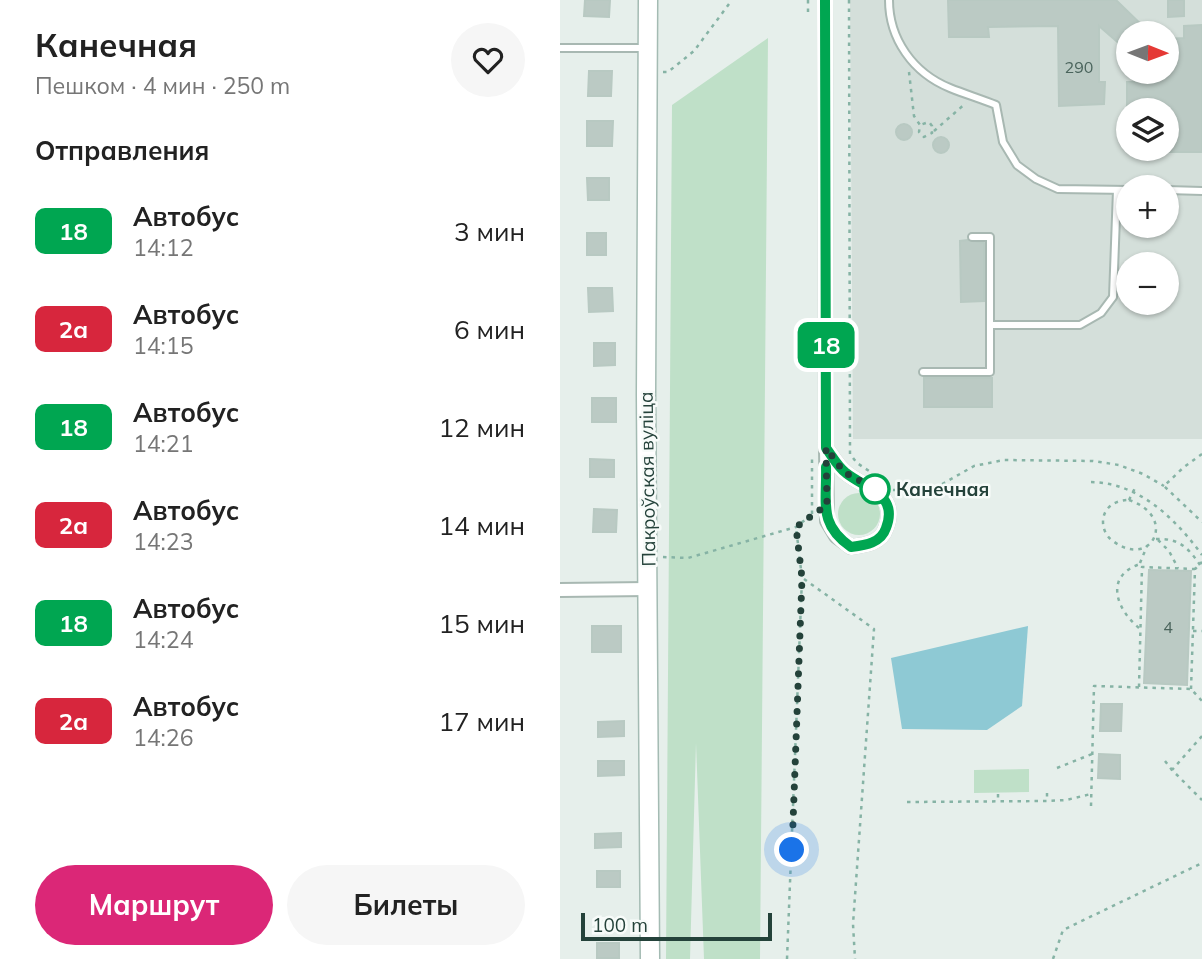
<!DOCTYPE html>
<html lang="ru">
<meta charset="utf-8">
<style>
body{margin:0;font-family:Mulish,sans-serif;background:#f6f6f6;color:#222;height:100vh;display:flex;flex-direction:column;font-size:26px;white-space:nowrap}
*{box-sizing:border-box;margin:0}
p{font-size:23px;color:#767676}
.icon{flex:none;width:38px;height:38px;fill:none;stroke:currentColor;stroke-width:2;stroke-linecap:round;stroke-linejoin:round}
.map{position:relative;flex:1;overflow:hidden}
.details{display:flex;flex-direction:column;background:#fff;width:560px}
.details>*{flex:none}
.badge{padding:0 14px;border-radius:10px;font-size:24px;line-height:46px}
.needle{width:46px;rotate:91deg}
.buttons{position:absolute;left:556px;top:21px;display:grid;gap:14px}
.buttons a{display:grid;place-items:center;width:63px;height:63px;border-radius:50%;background:#fff;box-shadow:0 2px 5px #0004;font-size:35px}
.scale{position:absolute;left:21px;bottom:18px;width:191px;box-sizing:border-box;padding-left:7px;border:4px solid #24423a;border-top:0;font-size:19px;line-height:24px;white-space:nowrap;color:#24423a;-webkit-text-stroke:5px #f7fbf9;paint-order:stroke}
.you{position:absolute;width:35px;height:35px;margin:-18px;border:5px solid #fff;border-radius:50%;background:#1a73e8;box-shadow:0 0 0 10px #1a73e833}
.map>.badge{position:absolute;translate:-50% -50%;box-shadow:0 0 0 4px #fff}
h2{padding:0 35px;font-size:26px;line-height:63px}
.round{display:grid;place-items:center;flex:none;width:74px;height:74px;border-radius:37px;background:#f6f6f6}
.headline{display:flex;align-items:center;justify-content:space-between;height:119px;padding:0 35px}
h1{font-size:33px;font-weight:700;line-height:52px}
.cta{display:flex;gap:14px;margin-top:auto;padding:14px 35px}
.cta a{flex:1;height:80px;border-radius:42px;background:#db2777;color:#fff;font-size:28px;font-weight:700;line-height:80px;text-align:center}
.cta a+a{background:#f6f6f6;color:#222}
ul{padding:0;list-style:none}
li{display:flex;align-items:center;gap:21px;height:98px;padding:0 35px}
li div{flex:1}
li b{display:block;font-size:26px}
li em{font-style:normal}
li .badge{min-width:77px;font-weight:700;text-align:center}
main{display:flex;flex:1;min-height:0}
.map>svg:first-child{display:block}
</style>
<main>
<section class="details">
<div class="headline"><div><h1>Канечная</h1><p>Пешком · 4 мин · 250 m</p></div><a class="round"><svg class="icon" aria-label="heart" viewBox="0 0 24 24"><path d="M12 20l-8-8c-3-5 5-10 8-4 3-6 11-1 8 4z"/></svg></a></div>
<h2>Отправления</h2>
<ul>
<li><span class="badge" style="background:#00a651;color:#fff">18</span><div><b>Автобус</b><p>14:12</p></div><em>3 мин</em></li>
<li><span class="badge" style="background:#d7263d;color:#fff">2а</span><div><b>Автобус</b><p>14:15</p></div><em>6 мин</em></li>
<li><span class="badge" style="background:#00a651;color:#fff">18</span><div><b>Автобус</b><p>14:21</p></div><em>12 мин</em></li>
<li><span class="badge" style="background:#d7263d;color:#fff">2а</span><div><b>Автобус</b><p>14:23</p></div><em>14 мин</em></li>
<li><span class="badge" style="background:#00a651;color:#fff">18</span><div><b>Автобус</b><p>14:24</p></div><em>15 мин</em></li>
<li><span class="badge" style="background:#d7263d;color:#fff">2а</span><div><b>Автобус</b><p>14:26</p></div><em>17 мин</em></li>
</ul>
<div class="cta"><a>Маршрут</a><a>Билеты</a></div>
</section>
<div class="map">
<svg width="642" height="959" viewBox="0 0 642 959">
<rect width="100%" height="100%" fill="#e6efeb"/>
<path fill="#d4dfda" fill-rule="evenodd" d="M290 0H642V439H293ZM569 33H607V72H569ZM569 110H607V149H569ZM569 187H607V226H569ZM569 264H607V303H569Z"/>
<g fill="#bfe0c8">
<polygon points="208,38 200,959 144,959 136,743 130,959 106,959 112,105"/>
<circle cx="299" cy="514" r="21"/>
<polygon points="469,769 469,792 414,793 414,770"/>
</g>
<polygon fill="#8ec9d4" points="468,626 462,706 427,730 342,729 331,658"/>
<g fill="#bbcac4" stroke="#b8c9c2" stroke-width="2">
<polygon points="25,0 50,0 49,17 24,16"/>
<polygon points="388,0 556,0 590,33 569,33 569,52 539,26 539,82 545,82 544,104 499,106 498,26 428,27 429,37 389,37"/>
<polygon points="608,0 624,0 624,16 608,17"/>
<polygon points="642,25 642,152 607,152 607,110 567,110 567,82 575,82 575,72 607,72 607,39 624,38 624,26"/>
<polygon points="29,71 52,71 51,96 28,96"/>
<polygon points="27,121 53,121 52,146 27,146"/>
<circle cx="344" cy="132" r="8"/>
<circle cx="381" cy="145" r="8"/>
<polygon points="27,178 49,178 49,200 28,200"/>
<rect x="27" y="233" width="19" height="22"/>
<polygon points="408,240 424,243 424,301 401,302 400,241"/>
<polygon points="28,288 52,288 53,311 29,312"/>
<polygon points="34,343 55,343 55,365 34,366"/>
<rect x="364" y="378" width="68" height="29"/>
<rect x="32" y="398" width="24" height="24"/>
<polygon points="30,459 54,460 54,477 30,477"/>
<polygon points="34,509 57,510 56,532 33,532"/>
<polygon points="589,570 631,571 627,685 584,683"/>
<rect x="32" y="626" width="29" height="26"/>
<polygon points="541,704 562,704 561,731 540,731"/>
<polygon points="64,721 64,736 38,737 38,722"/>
<polygon points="539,754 560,755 560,779 538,778"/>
<polygon points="38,761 64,761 64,775 38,776"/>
<polygon points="61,833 61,847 35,848 35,834"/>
<rect x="37" y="871" width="23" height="16"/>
<rect x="37" y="943" width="22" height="15"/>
</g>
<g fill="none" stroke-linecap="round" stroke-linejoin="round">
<defs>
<g id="lane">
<path d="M329 0C329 39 353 73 390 88 405 94 421 99 436 105L443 142 457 165 476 179 498 189 569 190"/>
<polyline points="0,48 86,48"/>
<polyline points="607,190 642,191"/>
<polyline points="412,237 430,237 430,325"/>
<polyline points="363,372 430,372 430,325 520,325 541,313 553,297 557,190"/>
</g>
<g id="street">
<path d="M265 0 266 448 267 521 276 536 291 547C306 545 321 543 326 528 339 494 306 489 286 473 278 467 272 456 266 448"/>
<polyline points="0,590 88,589"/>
</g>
<polyline id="secondary" points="88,0 86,395 90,959"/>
</defs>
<use href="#lane" stroke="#a8b8b2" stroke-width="10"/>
<use href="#street" stroke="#a8b8b2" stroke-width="16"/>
<use href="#secondary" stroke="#a4bbb3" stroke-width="21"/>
<g stroke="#86b3a5" stroke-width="2.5" stroke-dasharray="3.5 5" stroke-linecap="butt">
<polyline points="248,0 248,16"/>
<polyline points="289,0 290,454 297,463 312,473"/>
<polyline points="103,72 108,72 134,51 172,0"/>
<polyline points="349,72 354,116 360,125 359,132 364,137 372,133 372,126 369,122 360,125"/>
<polyline points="374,131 406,103"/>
<polyline points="642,454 624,467 604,486 642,522"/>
<path d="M531 482C579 483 615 518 642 555"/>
<polyline points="333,490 370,491 414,466 444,460 533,461 559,465 583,474 604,486"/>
<path d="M569 500C619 517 591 570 553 541 547 537 543 530 543 522 543 507 556 500 569 500Z"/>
<polyline points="569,500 575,488"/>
<polyline points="252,514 252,455"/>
<path d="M596 539C618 538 628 547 640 565"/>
<polyline points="598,540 609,551 618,568"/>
<polyline points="103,557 128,558 236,527 255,512"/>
<polyline points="580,563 587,546"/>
<polyline points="244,579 314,629 293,924 295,959"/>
<path d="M579 628C556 609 544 576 580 564"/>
<polyline points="633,631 642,631"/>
<polyline points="579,687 582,567 635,569"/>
<polyline points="631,689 635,569 642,562"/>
<polyline points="642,736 612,770 642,800"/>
<polyline points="605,761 612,770"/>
<polyline points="497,768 532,754"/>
<polyline points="487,793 487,801"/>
<polyline points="438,794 438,802"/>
<polyline points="347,802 487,801 506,800 531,794"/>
<polyline points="531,806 534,686 631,689 642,701"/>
<polyline points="227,959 242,578 236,527"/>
<polyline points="493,959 503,930 642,863"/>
</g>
<use href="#lane" stroke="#fff" stroke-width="6"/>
<use href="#street" stroke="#fff" stroke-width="12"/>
<use href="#secondary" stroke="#fff" stroke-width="18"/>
</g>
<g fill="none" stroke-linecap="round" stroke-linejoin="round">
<defs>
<path id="line" d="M265 0 266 448C272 456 278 467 286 473 306 489 339 494 326 528 321 543 306 545 291 547 258 524 267 503 266 467"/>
</defs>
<use href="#line" stroke="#fff" stroke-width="16"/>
<use href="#line" stroke="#00a651" stroke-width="10"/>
<polyline stroke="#24423a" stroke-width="7" stroke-dasharray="0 12.6" points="232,850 242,578 236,527 267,505 266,448 284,472 315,489"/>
</g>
<circle fill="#fff" stroke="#00a651" stroke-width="3.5" cx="315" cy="489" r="14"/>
<g text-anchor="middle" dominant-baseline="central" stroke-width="5" stroke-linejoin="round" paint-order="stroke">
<g font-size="16" fill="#4a645c">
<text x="519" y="67">290</text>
<text x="608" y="627">4</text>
</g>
<g font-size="19" fill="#24423a" stroke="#f7fbf9">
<text transform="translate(87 479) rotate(-91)">Пакроўская вуліца</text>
</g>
<g font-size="19" font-weight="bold" fill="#24423a" stroke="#f7fbf9" text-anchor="start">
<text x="336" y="489">Канечная</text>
</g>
</g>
</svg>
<div class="buttons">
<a><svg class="needle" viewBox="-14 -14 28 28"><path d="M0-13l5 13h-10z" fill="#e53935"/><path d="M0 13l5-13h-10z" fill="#767676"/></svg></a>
<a><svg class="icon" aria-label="layers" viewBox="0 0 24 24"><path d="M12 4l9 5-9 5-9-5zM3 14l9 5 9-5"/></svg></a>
<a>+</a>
<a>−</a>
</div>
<div class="scale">100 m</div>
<div class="you" style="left:232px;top:850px"></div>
<b class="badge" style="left:266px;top:345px;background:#00a651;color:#fff">18</b>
</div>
</main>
